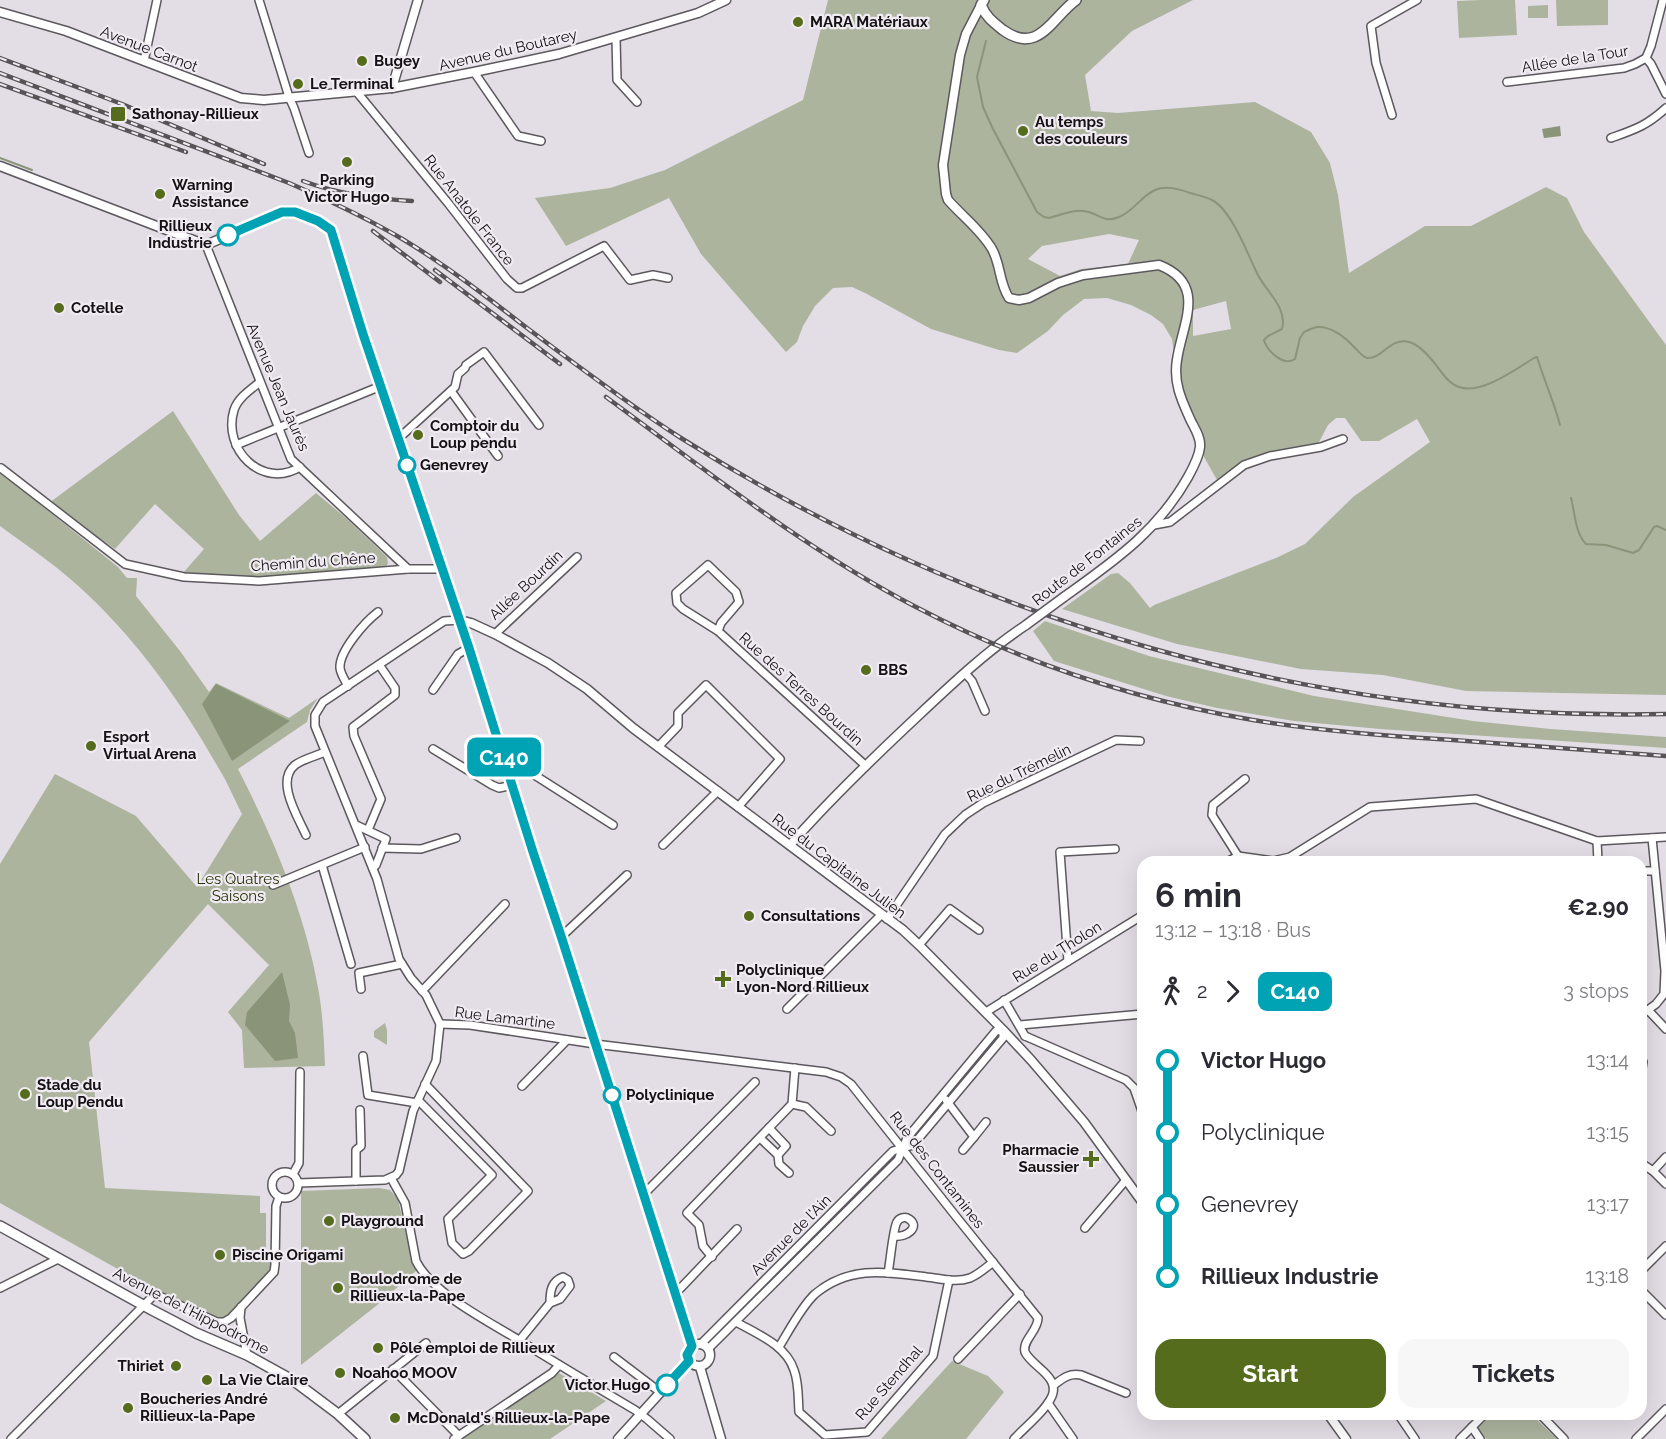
<!DOCTYPE html>
<meta charset="utf-8">
<style>
body{margin:0;font-family:Raleway,sans-serif;background:#f7f7f7;color:#2b2b33;height:100vh;display:flex;flex-direction:column;font-size:22px;white-space:nowrap}
*{box-sizing:border-box;margin:0}
p{font-size:20px;color:#7c7c81}
.icon{flex:none;width:33px;height:33px;fill:none;stroke:currentColor;stroke-width:2;stroke-linecap:round;stroke-linejoin:round}
.map{position:relative;flex:1;overflow:hidden}
.side{position:absolute;left:1137px;top:856px;width:510px;height:564px;display:flex;flex-direction:column;background:#fff;border-radius:18px;box-shadow:0 6px 24px #0002}
.side>*{flex:none}
.badge{padding:0 12px;border-radius:9px;font-size:21px;line-height:39px}
.map>.badge{position:absolute;translate:-50% -50%;box-shadow:0 0 0 3px #fff}
.legs{display:flex;align-items:center;gap:9px;height:66px;padding:0 18px;font-size:20px}
.legs p{margin-inline-start:auto}
.head{display:flex;align-items:center;justify-content:space-between;height:102px;padding:0 18px}
h1{font-size:33px;font-weight:700;line-height:45px}
.button{display:flex;gap:12px;margin-top:auto;padding:12px 18px}
.button a{flex:1;height:69px;border-radius:18px;background:#546c1c;color:#fff;font-size:24px;font-weight:700;line-height:69px;text-align:center}
.button a+a{background:#f7f7f7;color:#2b2b33}
ul{padding:0 18px;list-style:none}
li{display:flex;align-items:center;gap:21px;height:72px;font-size:22px}
li i{display:grid;place-items:center;width:9px;height:100%;margin:0 8px;background:currentColor}
li i::after{content:'';width:15px;height:15px;margin:-8px;border:4px solid;border-radius:50%;background:#fff}
li p{margin-inline-start:auto}
li:first-child i{background:linear-gradient(#0000 50%,currentColor 0)}
li:last-child i{background:linear-gradient(currentColor 50%,#0000 0)}
.map>svg:first-child{display:block}
</style>
<div class="map">
<svg width="1666" height="1439" viewBox="0 0 1666 1439">
<rect width="100%" height="100%" fill="#e3dee5"/>
<g fill="#acb49e" fill-rule="evenodd">
<path d="M828 0H1193L1132 31 1085 75 1091 111 1118 113 1255 102 1311 132 1330 163 1338 195 1349 273 1425 226H1471L1546 187 1567 198 1584 232 1666 345V695L1466 691 1383 675 1301 669 1177 644 1062 609 1111 574 1118 573 1130 583 1150 608 1154 605 1276 558 1305 544 1353 497 1430 442 1417 419 1379 441H1361L1345 418H1336L1328 425 1318 444 1276 453 1217 480 1204 457 1196 428 1177 375 1172 339 1163 324 1151 315 1131 305 1107 298 1084 299 1063 315 1048 331 1017 353 999 350 931 329 867 294 852 287 833 288 815 306 803 326 797 342 786 352 701 254 669 198 566 246 535 198 610 188 665 170 803 100ZM1109 234 1139 240 1128 264 1081 269 1060 276 1028 259 1042 246ZM1226 301 1231 329 1193 336V310Z"/>
<polygon points="1481,0 1515,0 1517,35 1459,38 1457,1"/>
<polygon points="1556,0 1608,0 1608,25 1557,26"/>
<polygon points="1548,5 1548,18 1528,18 1528,6"/>
<polygon points="173,411 239,515 260,541 316,493 346,518 387,557 388,563 386,567 270,577 183,573 204,549 155,504 115,549 49,503"/>
<path d="M0 472 118 567 127 578H137L136 596 180 651 209 692 216 683 289 718 318 698 310 710 307 722 238 769C274 839 306 915 319 993 323 1017 324 1041 325 1066L244 1068 242 1030 228 1012 269 965 208 904 89 1042 105 1188 260 1196V1213H266V1255L272 1256C272 1261 272 1265 269 1270 261 1284 237 1305 226 1318L220 1319 148 1286 0 1203V864L55 774 136 816 197 887 242 814C234 799 228 783 219 769 183 705 140 644 87 594 60 568 30 548 0 526Z"/>
<polygon points="1045,621 1149,656 1314,696 1473,721 1551,729 1666,737 1666,748 1380,729 1294,721 1217,708 1166,696 1054,661 1033,631"/>
<polygon points="385,1023 387,1030 387,1045 374,1037 374,1031"/>
<polygon points="379,1188 390,1190 398,1199 411,1256 417,1270 376,1306 301,1365 301,1191"/>
<polygon points="952,1361 988,1376 1004,1392 966,1439 881,1439"/>
<polygon points="559,1373 606,1401 550,1439 462,1439"/>
<polygon points="1492,1415 1532,1415 1557,1439 1486,1439 1478,1428"/>
</g>
<g fill="#899479">
<polygon points="1560,126 1561,136 1544,138 1542,129"/>
<polygon points="216,684 290,721 232,761 202,704"/>
<polygon points="282,972 290,1005 289,1021 295,1033 298,1058 275,1061 245,1025 247,1012"/>
</g>
<g fill="none" stroke-linecap="round" stroke-linejoin="round">
<g stroke="#899479" stroke-width="2">
<path d="M986 41 977 77 983 107 993 129 1037 212 1044 217 1049 218C1060 215 1073 209 1084 211 1097 212 1103 224 1119 217 1133 212 1141 196 1155 190 1166 185 1179 189 1190 193 1197 195 1206 197 1212 200 1231 209 1248 255 1257 273 1265 291 1288 307 1282 329L1268 336 1264 340C1267 351 1284 367 1295 359L1300 338 1304 332C1308 330 1313 328 1317 327 1333 326 1347 339 1356 349 1359 352 1363 357 1367 358 1381 360 1390 337 1409 342 1420 345 1429 356 1436 365 1442 373 1449 384 1459 387 1481 395 1516 369 1534 358L1537 357C1544 380 1554 402 1560 425"/>
<polyline points="0,158 32,170"/>
<path d="M1571 498C1575 513 1575 533 1586 544L1606 545 1633 553 1639 550 1654 527 1657 526 1666 530"/>
</g>
<defs>
<g id="minor">
<polyline points="259,0 289,97 294,108 309,153"/>
<polyline points="1663,0 1651,46 1646,58 1651,64 1666,94"/>
<polyline points="616,38 617,80 637,102"/>
<polyline points="144,61 157,0"/>
<polyline points="474,72 518,136 541,141"/>
<polyline points="1507,82 1624,68 1635,64 1646,58"/>
<polyline points="356,91 448,203 507,279 517,288 522,288 604,246 630,280 653,275 668,278"/>
<polyline points="1392,115 1376,63 1371,26 1417,0"/>
<path d="M1611 138C1636 129 1646 126 1666 108"/>
<polyline points="206,245 291,459 408,569 442,569"/>
<path d="M260 382C250 390 238 398 234 410 222 449 262 490 300 467"/>
<polyline points="451,391 498,456"/>
<polyline points="398,439 455,387 458,374 465,368 466,365 484,352 539,425"/>
<polyline points="236,445 381,386"/>
<polyline points="1,468 125,564 184,577 259,581 408,569"/>
<polyline points="1154,525 1170,522 1244,465 1270,456 1321,447 1343,439"/>
<polyline points="718,631 683,609 677,603 676,593 708,565 736,592 739,602 721,623 718,631 866,766"/>
<polyline points="495,634 577,557"/>
<polyline points="965,673 972,681 985,711"/>
<path d="M348 686C345 680 341 675 340 668 339 651 365 622 378 612"/>
<polyline points="433,690 458,654 469,648"/>
<polyline points="658,747 678,726 678,713 706,685 780,759 738,807"/>
<polyline points="433,749 492,785 499,788 513,785"/>
<polyline points="503,755 613,825"/>
<polyline points="356,825 386,839 376,865 373,868"/>
<polyline points="368,830 381,799 354,736 353,727 395,695 395,688 380,666"/>
<path d="M306 835C298 817 275 781 295 765 303 759 316 756 325 752"/>
<polyline points="1597,841 1598,862"/>
<polyline points="663,845 718,791"/>
<polyline points="382,848 421,849 456,838"/>
<polyline points="1238,856 1273,861 1290,857 1370,807 1476,799 1597,841 1666,837"/>
<polyline points="1227,862 1238,856 1212,815 1213,805 1245,779"/>
<polyline points="322,865 351,964"/>
<polyline points="1641,871 1655,871"/>
<polyline points="273,885 365,847"/>
<polyline points="887,919 945,834 965,815 983,803 1116,740 1140,741"/>
<polyline points="562,936 627,875"/>
<polyline points="919,945 950,909 979,930"/>
<polyline points="1068,961 1060,852 1115,849"/>
<polyline points="361,989 359,973 402,964"/>
<polyline points="422,991 505,904"/>
<polyline points="1004,1000 1025,1036"/>
<polyline points="787,1009 881,915"/>
<polyline points="1648,1010 1666,1029"/>
<polyline points="986,1012 1143,915"/>
<polyline points="1641,1015 1656,1004 1664,994 1665,971 1652,838"/>
<path d="M440 1024 470 1025 595 1044 826 1072 841 1077 851 1084 958 1219 1038 1318C1038 1331 1022 1340 1025 1352 1028 1359 1039 1367 1044 1372 1050 1378 1055 1384 1053 1393 1050 1407 1024 1428 1014 1439"/>
<polyline points="1020,1025 1143,1014"/>
<polyline points="1025,1036 1126,1080 1134,1088 1143,1114"/>
<polyline points="363,1056 368,1095 417,1103"/>
<polyline points="1641,1061 1643,1062 1641,1074"/>
<polyline points="522,1086 567,1040"/>
<polyline points="418,1100 492,1175 448,1219 452,1243 463,1254 469,1251 528,1191 425,1084"/>
<polyline points="946,1100 974,1137 986,1122"/>
<polyline points="792,1104 806,1107 831,1131"/>
<polyline points="769,1128 786,1146 778,1155"/>
<polyline points="760,1138 778,1155 779,1164 789,1173"/>
<polyline points="963,1150 974,1137"/>
<polyline points="1641,1163 1653,1171 1666,1184"/>
<polyline points="1653,1171 1666,1157"/>
<circle cx="285" cy="1185" r="13"/>
<polyline points="293,1174 299,1163 300,1072"/>
<path d="M391 1178 405 1203 416 1261C432 1293 486 1320 517 1339 556 1363 596 1387 635 1410L647 1419 670 1439"/>
<polyline points="356,1181 356,1150 361,1146 360,1110"/>
<polyline points="298,1183 385,1180 396,1175 399,1171 413,1111 436,1061 440,1024 426,995 411,978 399,959 377,879 315,726 315,715 323,702 444,621 460,620"/>
<polyline points="644,1194 755,1082"/>
<polyline points="1085,1228 1126,1180"/>
<polyline points="712,1257 703,1246 699,1225 687,1213 792,1104 795,1068"/>
<polyline points="1641,1271 1666,1246"/>
<path d="M888 1273C890 1264 893 1228 897 1222 899 1218 905 1216 909 1219 921 1227 906 1238 894 1236"/>
<polyline points="0,1288 58,1259"/>
<polyline points="1641,1290 1666,1315"/>
<polyline points="675,1294 737,1229"/>
<polyline points="241,1307 240,1318 247,1355"/>
<path d="M736 1322C757 1334 786 1345 794 1370 799 1383 798 1398 799 1412L825 1435 867 1432 933 1356 949 1280"/>
<path d="M519 1341 550 1303 560 1299 570 1286 568 1280 563 1277C551 1281 550 1292 550 1303"/>
<polyline points="701,1344 893,1151 913,1145 1003,1038 1003,1030 996,1031 907,1138 898,1160 708,1349"/>
<path d="M779 1347C789 1331 801 1307 815 1294 852 1263 891 1273 934 1278 946 1280 959 1282 970 1278 979 1274 986 1268 993 1262"/>
<polyline points="614,1357 660,1392"/>
<polyline points="958,1359 1020,1294"/>
<polyline points="393,1369 459,1436"/>
<path d="M1054 1385C1063 1378 1069 1373 1081 1375L1126 1393"/>
<polyline points="1048,1403 1073,1439"/>
<polyline points="338,1414 426,1343"/>
<polyline points="1398,1414 1415,1439"/>
<polyline points="1540,1414 1564,1439"/>
<polyline points="1472,1427 1480,1439"/>
<polyline points="11,1439 153,1296 157,1295 166,1299 217,1322 224,1322 231,1318 274,1272 275,1265 276,1206 279,1197"/>
<polyline points="454,1439 552,1373 559,1365"/>
<polyline points="1460,1439 1485,1414"/>
<polyline points="1636,1439 1666,1409"/>
</g>
<g id="tertiary">
<path d="M981 5 966 34 960 55 943 165 946 194 948 200C962 216 981 230 992 249 1001 265 999 283 1009 298L1019 300 1029 298 1058 283 1083 275 1159 265C1208 284 1182 324 1177 360 1173 383 1182 401 1191 421 1195 429 1201 438 1200 447 1199 457 1193 468 1188 477 1157 532 1114 561 1064 597"/>
<polyline points="0,12 66,31 241,98 264,100 392,88 474,72 559,54 698,13 726,0"/>
<polyline points="392,88 418,0"/>
<path d="M0 166 206 245 282 212C300 213 318 218 331 230L363 334 469 648 533 852 562 936 692 1346"/>
<polyline points="460,620 471,623 495,634 548,663 587,689 633,728 903,930 919,945 1003,1030 1031,1060 1084,1122 1143,1203"/>
<path d="M790 845C830 799 875 756 920 714 954 682 987 651 1026 625"/>
<circle cx="699" cy="1355" r="11"/>
<polyline points="700,1367 721,1439"/>
<polyline points="1328,1414 1346,1439"/>
<polyline points="618,1439 689,1361"/>
</g>
<g id="secondary">
<path d="M984 0 981 5C986 17 993 22 1003 30 1039 56 1052 17 1076 0"/>
<polyline points="0,1226 152,1310 196,1333 247,1355 294,1381 338,1414 365,1439"/>
</g>
</defs>
<use href="#minor" stroke="#5c585e" stroke-width="10"/>
<use href="#tertiary" stroke="#5c585e" stroke-width="11"/>
<use href="#secondary" stroke="#5c585e" stroke-width="12"/>
<use href="#minor" stroke="#fff" stroke-width="7"/>
<use href="#tertiary" stroke="#fff" stroke-width="8"/>
<use href="#secondary" stroke="#fff" stroke-width="9"/>
<defs>
<g id="rail">
<polyline points="0,58 122,104 264,164"/>
<path d="M0 73 289 183C328 200 367 218 404 240 447 266 487 297 527 328 578 366 628 404 681 438 975 624 1318 722 1666 714"/>
<polyline points="0,84 186,152"/>
<path d="M303 181C338 194 375 199 412 201"/>
<polyline points="373,231 440,282"/>
<polyline points="435,270 560,364"/>
<path d="M606 397C707 471 805 549 916 607 1021 662 1136 700 1253 720 1319 731 1387 736 1453 740 1524 745 1595 751 1666 756"/>
</g>
</defs>
<use href="#rail" stroke="#575458" stroke-width="4.5"/>
<use href="#rail" stroke="#f0ebf2" stroke-width="2" stroke-dasharray="7" stroke-linecap="butt"/>
<defs>
<polyline id="tertiary-bridge" points="1026,625 1064,597"/>
</defs>
<use href="#tertiary-bridge" stroke="#5c585e" stroke-width="11" stroke-linecap="butt"/>
<use href="#tertiary-bridge" stroke="#fff" stroke-width="8"/>
</g>
<g fill="none" stroke-linecap="round" stroke-linejoin="round">
<defs>
<polyline id="line-1" points="228,235 282,212 295,212 318,221 331,230 363,334 469,648 533,852 561,936 692,1346 687,1355 689,1361 667,1385"/>
</defs>
<use href="#line-1" stroke="#fff" stroke-width="14"/>
<use href="#line-1" stroke="#00a3b4" stroke-width="9"/>
</g>
<g fill="#546c1c" stroke="#f0ebf2" stroke-width="2">
<circle cx="798" cy="22" r="6"/>
<circle cx="362" cy="61" r="6"/>
<circle cx="298" cy="84" r="6"/>
<rect x="110" y="106" width="16" height="16" rx="3"/>
<circle cx="1023" cy="131" r="6"/>
<circle cx="347" cy="162" r="6"/>
<circle cx="160" cy="194" r="6"/>
<circle cx="59" cy="308" r="6"/>
<circle cx="418" cy="435" r="6"/>
<circle cx="866" cy="670" r="6"/>
<circle cx="91" cy="746" r="6"/>
<circle cx="749" cy="916" r="6"/>
<path d="M720 970h6v6h6v6h-6v6h-6v-6h-6v-6h6z"/>
<circle cx="25" cy="1094" r="6"/>
<path d="M1088 1150h6v6h6v6h-6v6h-6v-6h-6v-6h6z"/>
<circle cx="329" cy="1221" r="6"/>
<circle cx="220" cy="1255" r="6"/>
<circle cx="338" cy="1288" r="6"/>
<circle cx="378" cy="1348" r="6"/>
<circle cx="176" cy="1366" r="6"/>
<circle cx="340" cy="1373" r="6"/>
<circle cx="207" cy="1380" r="6"/>
<circle cx="128" cy="1408" r="6"/>
<circle cx="395" cy="1418" r="6"/>
</g>
<g fill="#fff" stroke="#00a3b4" stroke-width="3">
<circle cx="228" cy="235" r="10"/>
<circle cx="407" cy="465" r="8"/>
<circle cx="612" cy="1095" r="8"/>
<circle cx="667" cy="1385" r="10"/>
</g>
<g text-anchor="middle" dominant-baseline="central" stroke-width="4.5" stroke-linejoin="round" paint-order="stroke">
<g font-size="15" font-weight="bold" fill="#141215" stroke="#f0ebf2" text-anchor="start">
<text x="810" y="22">MARA Matériaux</text>
<text x="374" y="61">Bugey</text>
<text x="310" y="84">Le Terminal</text>
<text x="132" y="114">Sathonay-Rillieux</text>
<text x="1035" y="122">Au temps<tspan x="1035" dy="17">des couleurs</tspan></text>
<text x="347" y="180" text-anchor="middle">Parking<tspan x="347" dy="17">Victor Hugo</tspan></text>
<text x="172" y="185">Warning<tspan x="172" dy="17">Assistance</tspan></text>
<text x="71" y="308">Cotelle</text>
<text x="430" y="426">Comptoir du<tspan x="430" dy="17">Loup pendu</tspan></text>
<text x="878" y="670">BBS</text>
<text x="103" y="737">Esport<tspan x="103" dy="17">Virtual Arena</tspan></text>
<text x="761" y="916">Consultations</text>
<text x="736" y="970">Polyclinique<tspan x="736" dy="17">Lyon-Nord Rillieux</tspan></text>
<text x="37" y="1085">Stade du<tspan x="37" dy="17">Loup Pendu</tspan></text>
<text x="1079" y="1150" text-anchor="end">Pharmacie<tspan x="1079" dy="17">Saussier</tspan></text>
<text x="341" y="1221">Playground</text>
<text x="232" y="1255">Piscine Origami</text>
<text x="350" y="1279">Boulodrome de<tspan x="350" dy="17">Rillieux-la-Pape</tspan></text>
<text x="390" y="1348">Pôle emploi de Rillieux</text>
<text x="164" y="1366" text-anchor="end">Thiriet</text>
<text x="352" y="1373">Noahoo MOOV</text>
<text x="219" y="1380">La Vie Claire</text>
<text x="140" y="1399">Boucheries André<tspan x="140" dy="17">Rillieux-la-Pape</tspan></text>
<text x="407" y="1418">McDonald's Rillieux-la-Pape</text>
</g>
<g font-size="15" fill="#141215" stroke="#f0ebf2">
<text transform="translate(149 49) rotate(21)">Avenue Carnot</text>
<text transform="translate(508 50) rotate(-13)">Avenue du Boutarey</text>
<text transform="translate(1575 59) rotate(-9)">Allée de la Tour</text>
<text transform="translate(469 210) rotate(52)">Rue Anatole France</text>
<text transform="translate(278 387) rotate(67)">Avenue Jean Jaurès</text>
<text transform="translate(1087 561) rotate(-38)">Route de Fontaines</text>
<text transform="translate(313 562) rotate(-4)">Chemin du Chêne</text>
<text transform="translate(526 585) rotate(-43)">Allée Bourdin</text>
<text transform="translate(801 689) rotate(42)">Rue des Terres Bourdin</text>
<text transform="translate(1019 773) rotate(-26)">Rue du Trémelin</text>
<text transform="translate(839 866) rotate(37)">Rue du Capitaine Julien</text>
<text transform="translate(1057 952) rotate(-32)">Rue du Tholon</text>
<text transform="translate(505 1018) rotate(7)">Rue Lamartine</text>
<text transform="translate(937 1170) rotate(52)">Rue des Contamines</text>
<text transform="translate(791 1235) rotate(-45)">Avenue de l'Ain</text>
<text transform="translate(191 1311) rotate(27)">Avenue de l'Hippodrome</text>
<text transform="translate(889 1383) rotate(-49)">Rue Stendhal</text>
</g>
<g font-size="15" font-weight="bold" fill="#141215" stroke="#f0ebf2" text-anchor="end">
<text x="212" y="226">Rillieux<tspan x="212" dy="17">Industrie</tspan></text>
<text x="420" y="465" text-anchor="start">Genevrey</text>
<text x="626" y="1095" text-anchor="start">Polyclinique</text>
<text x="650" y="1385">Victor Hugo</text>
</g>
<g font-size="15" fill="#253304" stroke="#f0ebf2">
<text x="238" y="879">Les Quatres<tspan x="238" dy="17">Saisons</tspan></text>
</g>
</g>
</svg>
<b class="badge" style="left:504px;top:757px;background:#00a3b4;color:#fff">C140</b>
<section class="side">
<div class="head"><div><h1>6 min</h1><p>13:12 – 13:18 · Bus</p></div><b>€2.90</b></div>
<div class="legs"><svg class="icon" aria-label="walk" viewBox="0 0 24 24"><circle cx="13" cy="4" r="2"/><path d="M13 8l-2 6 4 7M11 14l-3 7M7 12l3-4h3l4 4"/></svg>2<svg class="icon" aria-label="forward" viewBox="0 0 24 24"><path d="M9 5l7 7-7 7"/></svg><b class="badge" style="background:#00a3b4;color:#fff">C140</b><p>3 stops</p></div>
<ul>
<li><i style="color:#00a3b4"></i><b>Victor Hugo</b><p>13:14</p></li>
<li><i style="color:#00a3b4"></i><span>Polyclinique</span><p>13:15</p></li>
<li><i style="color:#00a3b4"></i><span>Genevrey</span><p>13:17</p></li>
<li><i style="color:#00a3b4"></i><b>Rillieux Industrie</b><p>13:18</p></li>
</ul>
<div class="button"><a>Start</a><a>Tickets</a></div>
</section>
</div>
